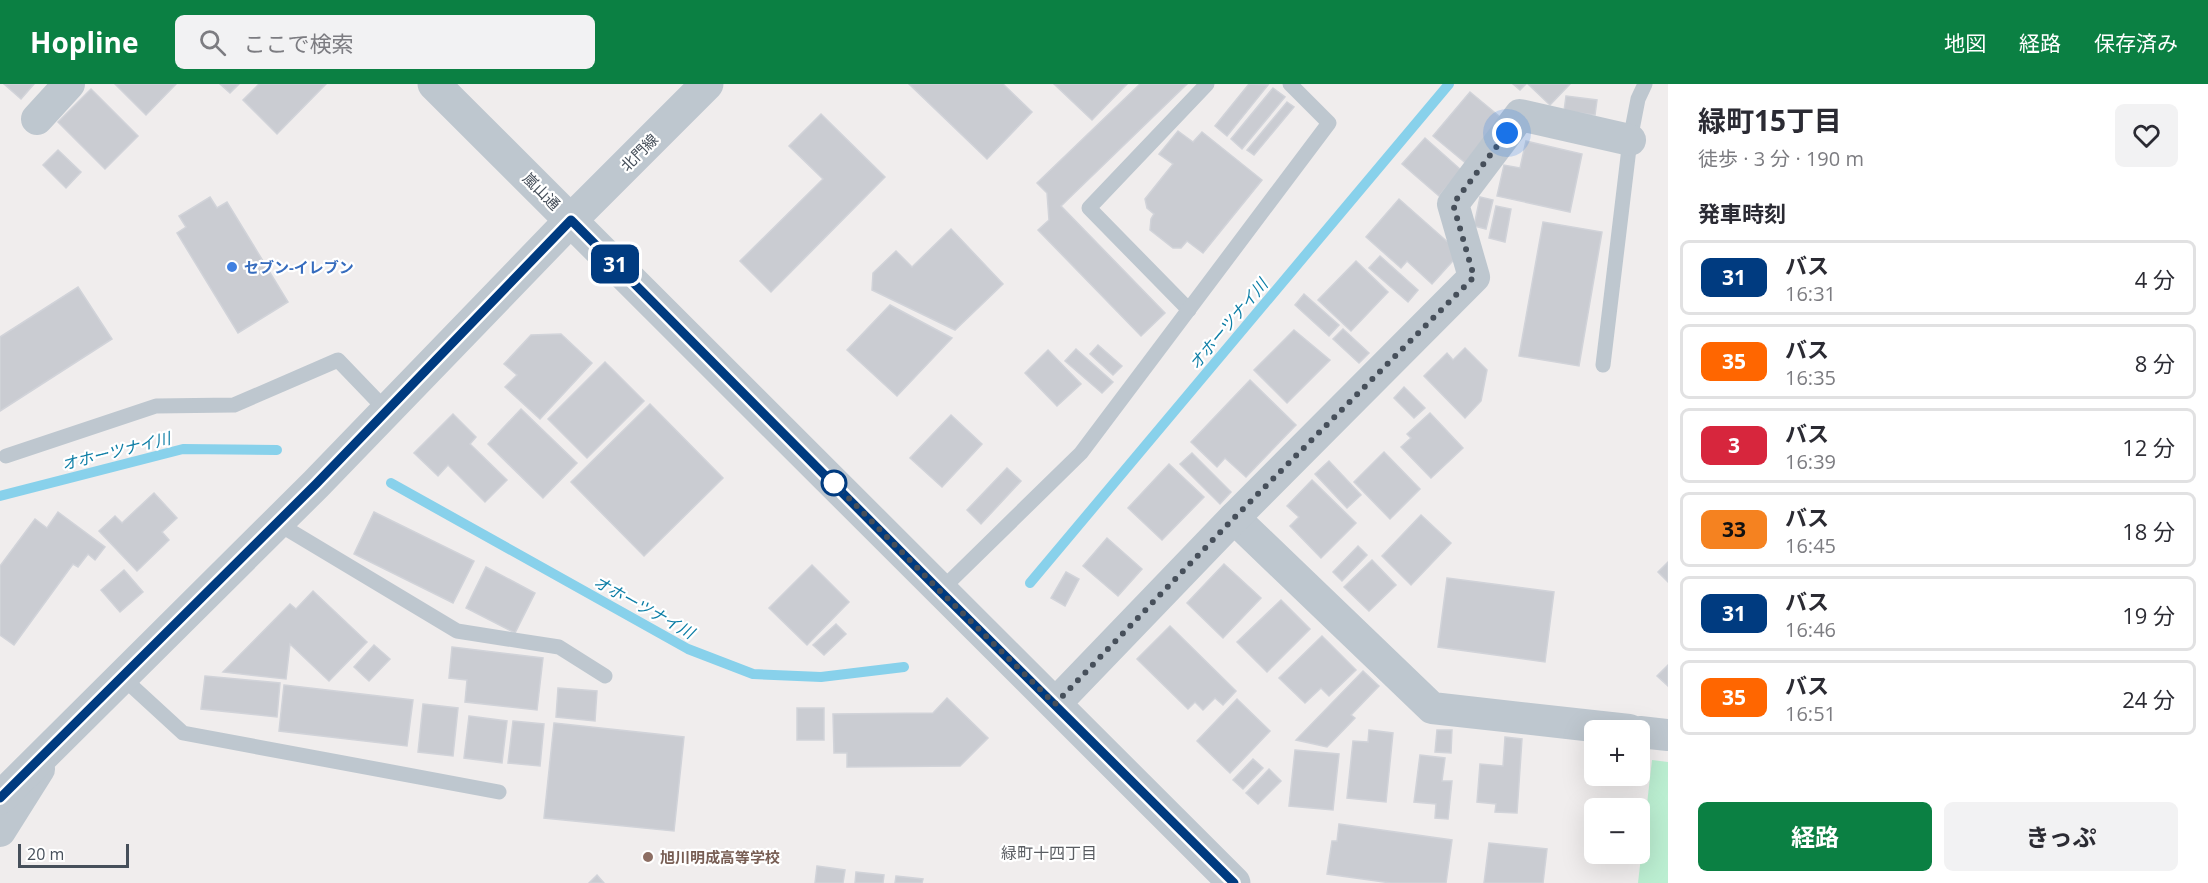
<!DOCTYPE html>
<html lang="ja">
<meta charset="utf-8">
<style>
body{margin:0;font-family:"Open Sans","Noto Sans JP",sans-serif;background:#f2f2f3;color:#2b2b33;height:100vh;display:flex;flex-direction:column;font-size:22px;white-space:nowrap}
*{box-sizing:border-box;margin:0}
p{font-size:20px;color:#7c7c81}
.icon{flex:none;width:33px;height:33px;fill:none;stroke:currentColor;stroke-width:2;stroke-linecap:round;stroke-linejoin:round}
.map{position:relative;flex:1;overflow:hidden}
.details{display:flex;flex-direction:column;background:#fff;width:540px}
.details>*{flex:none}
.badge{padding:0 12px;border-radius:9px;font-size:21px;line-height:39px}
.controls{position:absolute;left:1584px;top:636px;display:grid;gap:12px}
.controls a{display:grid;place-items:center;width:66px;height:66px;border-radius:9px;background:#fff;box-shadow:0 6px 24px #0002;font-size:30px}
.scale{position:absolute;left:18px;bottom:15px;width:111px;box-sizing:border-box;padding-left:6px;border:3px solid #464f5a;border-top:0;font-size:16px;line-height:21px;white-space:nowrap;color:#464f5a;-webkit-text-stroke:4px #fff;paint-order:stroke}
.you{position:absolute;width:30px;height:30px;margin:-15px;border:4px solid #fff;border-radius:50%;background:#1a73e8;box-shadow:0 0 0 9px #1a73e833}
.map>.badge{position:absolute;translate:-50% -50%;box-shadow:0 0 0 3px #fff}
h2{padding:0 30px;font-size:22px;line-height:54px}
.round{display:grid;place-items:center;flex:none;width:63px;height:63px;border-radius:9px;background:#f2f2f3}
.overview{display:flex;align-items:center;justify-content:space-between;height:102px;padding:0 30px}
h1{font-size:28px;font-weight:700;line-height:45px}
.action{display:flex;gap:12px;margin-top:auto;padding:12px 30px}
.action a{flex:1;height:69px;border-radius:9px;background:#0b8043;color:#fff;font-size:24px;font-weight:700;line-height:69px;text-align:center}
.action a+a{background:#f2f2f3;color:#2b2b33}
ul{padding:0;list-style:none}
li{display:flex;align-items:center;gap:18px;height:75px;margin:0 12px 9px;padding:0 18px;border:3px solid #e1e1e2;border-radius:9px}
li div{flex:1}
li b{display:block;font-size:22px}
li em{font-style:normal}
li .badge{min-width:66px;font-weight:700;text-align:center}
header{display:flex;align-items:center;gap:36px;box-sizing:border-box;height:84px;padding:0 30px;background:#0b8043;color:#fff}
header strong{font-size:28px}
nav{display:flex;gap:33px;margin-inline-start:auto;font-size:21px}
.search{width:420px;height:54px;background:#f2f2f3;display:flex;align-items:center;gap:15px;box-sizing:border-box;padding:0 21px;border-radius:9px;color:#7c7c81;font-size:22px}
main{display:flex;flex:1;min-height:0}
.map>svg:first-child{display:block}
</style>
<header>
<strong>Hopline</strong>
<div class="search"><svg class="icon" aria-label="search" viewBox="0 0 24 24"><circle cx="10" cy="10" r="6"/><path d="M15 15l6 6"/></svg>ここで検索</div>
<nav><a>地図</a><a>経路</a><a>保存済み</a></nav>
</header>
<main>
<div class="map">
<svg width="1668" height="799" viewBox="0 0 1668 799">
<rect width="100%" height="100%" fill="#f0eded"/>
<polygon fill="#bbeed1" points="1652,676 1668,678 1668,799 1638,799"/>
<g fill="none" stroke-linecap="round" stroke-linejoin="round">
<g stroke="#88d1eb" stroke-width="10">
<polyline points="391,399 688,565 753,590 821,593 904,583"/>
<polyline points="0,412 183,365 277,366"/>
<polyline points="1030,499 1449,0"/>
</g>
</g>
<g fill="#caccd2" stroke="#d1d3d9" stroke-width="1.5">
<polygon points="4,0 34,0 21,15"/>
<polygon points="115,0 176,0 146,31"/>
<polygon points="220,0 239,0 230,9"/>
<polygon points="259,0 326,0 277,50 243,16"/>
<polygon points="909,0 1003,0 1032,28 987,75"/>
<polygon points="1054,0 1127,0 1092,36"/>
<polygon points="1140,0 1187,0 1061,122 1165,229 1141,252 1038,146 1049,136 1047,109 1037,99"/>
<polygon points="1249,0 1268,1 1227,52 1215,42"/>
<polygon points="1513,0 1526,0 1520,6"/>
<polygon points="1528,0 1570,0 1550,21"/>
<polygon points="1273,4 1285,13 1242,65 1231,55"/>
<polygon points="91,5 138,52 105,85 58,38"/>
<polygon points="1470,8 1505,37 1468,81 1433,52"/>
<polygon points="1566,12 1597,16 1595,31 1564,27"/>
<polygon points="1287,18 1294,23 1254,71 1247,66"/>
<polygon points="821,30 885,93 771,208 740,177 823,95 789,62"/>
<polygon points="1178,47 1193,58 1202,48 1262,96 1203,169 1187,157 1181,164 1173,164 1150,146 1151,135 1154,130 1147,124 1145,115 1173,80 1159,70"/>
<polygon points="1425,54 1461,86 1439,112 1402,80"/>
<polygon points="1526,57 1582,70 1570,128 1497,112 1504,81 1520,84"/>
<polygon points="58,66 81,88 66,104 43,81"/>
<polygon points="210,113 217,124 227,118 288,218 238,249 177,149 186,143 179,132"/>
<polygon points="1480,113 1493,116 1486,145 1474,142"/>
<polygon points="1399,115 1460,169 1432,200 1407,177 1401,184 1366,153"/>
<polygon points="1496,122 1511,125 1505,158 1489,154"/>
<polygon points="1543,138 1602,148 1579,282 1519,272"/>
<polygon points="951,145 1003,200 955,246 872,206 873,189 896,167 912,183"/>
<polygon points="1380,172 1418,206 1408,218 1369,184"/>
<polygon points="1356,177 1388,208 1351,247 1318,216"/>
<polygon points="78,203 112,255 0,327 0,253"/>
<polygon points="1304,210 1339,241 1329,252 1295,221"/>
<polygon points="890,221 952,254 897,312 847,266"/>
<polygon points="1343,245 1369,269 1359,279 1333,255"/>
<polygon points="1294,246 1330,276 1287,319 1254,286"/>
<polygon points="561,250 592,279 540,335 505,303 517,291 504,280 531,251"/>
<polygon points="1098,261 1122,282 1113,291 1090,270"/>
<polygon points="1465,264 1487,286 1481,317 1465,334 1424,292 1447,269 1453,276"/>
<polygon points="1076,265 1113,298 1102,309 1065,277"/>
<polygon points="1048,266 1081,300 1057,322 1025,289"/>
<polygon points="605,278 644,317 587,374 548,335"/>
<polygon points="1250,296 1296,341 1246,393 1225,374 1217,383 1191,358"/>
<polygon points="1404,303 1425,324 1414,334 1394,314"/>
<polygon points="650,320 723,394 644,472 571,398"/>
<polygon points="521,325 577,379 543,414 488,360"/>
<polygon points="1430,329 1463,364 1431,394 1401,363 1411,354 1407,350"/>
<polygon points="453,330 476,353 470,360 507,396 485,418 448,381 438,392 414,369"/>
<polygon points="951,331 982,360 942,403 910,374"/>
<polygon points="1384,368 1420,405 1390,435 1354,398"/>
<polygon points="1192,369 1231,408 1220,420 1180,380"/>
<polygon points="1329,377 1361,411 1347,424 1315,390"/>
<polygon points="1169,380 1204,413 1162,456 1128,424"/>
<polygon points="1007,384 1021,397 981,440 967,426"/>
<polygon points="1312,396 1356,439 1321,474 1290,442 1299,433 1287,422"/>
<polygon points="154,409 177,434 162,448 169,456 137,487 99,447 115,432 122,439"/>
<polygon points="58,428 105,463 95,476 88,470 78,483 73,480 14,561 0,551 0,482 35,435 47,444"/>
<polygon points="374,428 474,477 453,519 354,470"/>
<polygon points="1421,431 1451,459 1411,501 1382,472"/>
<polygon points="1107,454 1142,485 1118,512 1083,482"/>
<polygon points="1358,462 1367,471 1342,497 1333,488"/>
<polygon points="1372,476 1396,501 1369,527 1344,503"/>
<polygon points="1668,478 1668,498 1658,488"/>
<polygon points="1224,480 1261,514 1223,554 1187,519"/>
<polygon points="812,481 849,518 807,561 769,524"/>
<polygon points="486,483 535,509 515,549 466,524"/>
<polygon points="124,486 143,508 120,528 101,506"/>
<polygon points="1066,488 1079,495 1065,522 1051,514"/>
<polygon points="1447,494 1554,508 1545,578 1438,563"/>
<polygon points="313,507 367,558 329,597 290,560 286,595 223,588 290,520 296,525"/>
<polygon points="1281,516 1310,545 1267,588 1237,558"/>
<polygon points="836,540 846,550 824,571 813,561"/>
<polygon points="1170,542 1236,607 1223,621 1215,614 1203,626 1195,618 1188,625 1137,575"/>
<polygon points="1322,552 1356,586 1329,612 1321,604 1305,619 1279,594"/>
<polygon points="374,561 390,575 369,597 354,583"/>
<polygon points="452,563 543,574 537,626 465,618 467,596 449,594"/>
<polygon points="1668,581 1668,602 1657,592"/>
<polygon points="1363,587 1379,602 1351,631 1355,634 1327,663 1296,656"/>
<polygon points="205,592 280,599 277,633 201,625"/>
<polygon points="284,601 413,616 407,662 279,647"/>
<polygon points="558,604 597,607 595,637 556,633"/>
<polygon points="947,614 988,654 960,682 847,683 847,669 834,669 833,630 933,629"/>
<polygon points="1237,615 1270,647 1230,689 1197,657"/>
<polygon points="423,620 458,624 453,672 418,668"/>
<rect x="797" y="624" width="27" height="32"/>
<polygon points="469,632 507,637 502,679 464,674"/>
<polygon points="513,637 544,640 540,682 508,679"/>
<polygon points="554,639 684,653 674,747 544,734"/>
<polygon points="1369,646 1393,649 1386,718 1347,714 1353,657 1368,658"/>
<polygon points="1437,646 1452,646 1451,669 1435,668"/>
<polygon points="1505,653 1522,655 1517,729 1495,728 1496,720 1477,718 1480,680 1503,682"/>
<polygon points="1295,666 1339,670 1333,726 1289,722"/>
<polygon points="1420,671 1445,674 1442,697 1452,697 1448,735 1435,734 1436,720 1414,718"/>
<polygon points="1253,675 1263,684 1243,705 1233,696"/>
<polygon points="1269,685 1281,697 1258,720 1246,709"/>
<polygon points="1339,740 1452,756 1446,799 1391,799 1327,790 1332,757 1337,757"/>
<polygon points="1489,759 1547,765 1543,799 1484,799"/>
<polygon points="817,782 845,786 843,799 815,799"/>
<polygon points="856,788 884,791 883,799 855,799"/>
<polygon points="597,791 604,799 589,799"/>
<polygon points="896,792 923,795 922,799 895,799"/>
</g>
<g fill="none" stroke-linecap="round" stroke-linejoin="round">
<g stroke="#bec7cf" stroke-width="15">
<polyline points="1189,226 1089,124 1207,0"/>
<polyline points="1603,281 1630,56 1638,15 1645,0"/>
<polyline points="6,372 156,322 234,321 338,276 387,327"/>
<polyline points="277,439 457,547 559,563 605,592"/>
<polyline points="940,507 1081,369 1329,39 1290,0"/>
<polyline points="122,593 183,649 499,708"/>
</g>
<g stroke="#bec7cf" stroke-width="32">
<polyline points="37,35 69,0"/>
<polyline points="1234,434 1432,624 1629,646"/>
<polyline points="1055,620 1234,434 1474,193 1453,120 1520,31 1630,56"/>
<polyline points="1640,648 1668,651"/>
<polyline points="0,747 39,685"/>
</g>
<g stroke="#bec7cf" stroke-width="33">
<polyline points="434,0 1234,799"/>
<polyline points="0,714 316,400 571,136 707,0"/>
</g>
</g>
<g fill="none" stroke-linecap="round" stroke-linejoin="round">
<defs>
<polyline id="line" points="0,714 316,400 571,136 940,507 1234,799"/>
</defs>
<use href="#line" stroke="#fff" stroke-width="14"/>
<use href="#line" stroke="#003b80" stroke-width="9"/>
<polyline stroke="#464f5a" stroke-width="6" stroke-dasharray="0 10.8" points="834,399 940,507 1055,620 1234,434 1474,193 1453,120 1507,49"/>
</g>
<circle fill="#3f7fe0" stroke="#fff" stroke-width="2" cx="232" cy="183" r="6"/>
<circle fill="#fff" stroke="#003b80" stroke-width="3" cx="834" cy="399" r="12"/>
<circle fill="#8d6e63" stroke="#fff" stroke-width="2" cx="648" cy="773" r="6"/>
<g text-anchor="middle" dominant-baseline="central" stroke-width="4.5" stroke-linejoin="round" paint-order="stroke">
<g font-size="15" fill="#464f5a" stroke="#fff">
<text transform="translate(639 68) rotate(-45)">北門線</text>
<text transform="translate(542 107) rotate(45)">嵐山通</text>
</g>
<g font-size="15" font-weight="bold" fill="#366cbe" stroke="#fff" text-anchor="start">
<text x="244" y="183">セブン-イレブン</text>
</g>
<g font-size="15" font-weight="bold" fill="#785e54" stroke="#fff" text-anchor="start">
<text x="660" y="773">旭川明成高等学校</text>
</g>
<g font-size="16" font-style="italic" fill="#0d7ea6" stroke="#fff">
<text transform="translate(1228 240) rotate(-50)">オホーツナイ川</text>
<text transform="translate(116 367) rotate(-14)">オホーツナイ川</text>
<text transform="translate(644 523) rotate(29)">オホーツナイ川</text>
</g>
<g font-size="16" fill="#5a5d62" stroke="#fff">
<text x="1049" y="769">緑町十四丁目</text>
</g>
</g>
</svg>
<div class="controls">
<a>+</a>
<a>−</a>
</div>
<div class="scale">20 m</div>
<div class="you" style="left:1507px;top:49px"></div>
<b class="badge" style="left:615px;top:180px;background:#003b80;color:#fff">31</b>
</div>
<section class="details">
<div class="overview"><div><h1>緑町15丁目</h1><p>徒歩 · 3 分 · 190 m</p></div><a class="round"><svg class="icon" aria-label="heart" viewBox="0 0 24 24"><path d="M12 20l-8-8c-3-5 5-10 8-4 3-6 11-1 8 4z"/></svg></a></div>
<h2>発車時刻</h2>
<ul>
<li><span class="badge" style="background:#003b80;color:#fff">31</span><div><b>バス</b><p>16:31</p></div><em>4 分</em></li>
<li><span class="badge" style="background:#f60;color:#fff">35</span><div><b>バス</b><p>16:35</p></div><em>8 分</em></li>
<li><span class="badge" style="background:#d7263d;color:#fff">3</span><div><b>バス</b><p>16:39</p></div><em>12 分</em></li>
<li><span class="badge" style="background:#f58220;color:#111">33</span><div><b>バス</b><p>16:45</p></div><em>18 分</em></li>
<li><span class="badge" style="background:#003b80;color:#fff">31</span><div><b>バス</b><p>16:46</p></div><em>19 分</em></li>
<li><span class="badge" style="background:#f60;color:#fff">35</span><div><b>バス</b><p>16:51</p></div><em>24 分</em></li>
</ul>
<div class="action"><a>経路</a><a>きっぷ</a></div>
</section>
</main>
